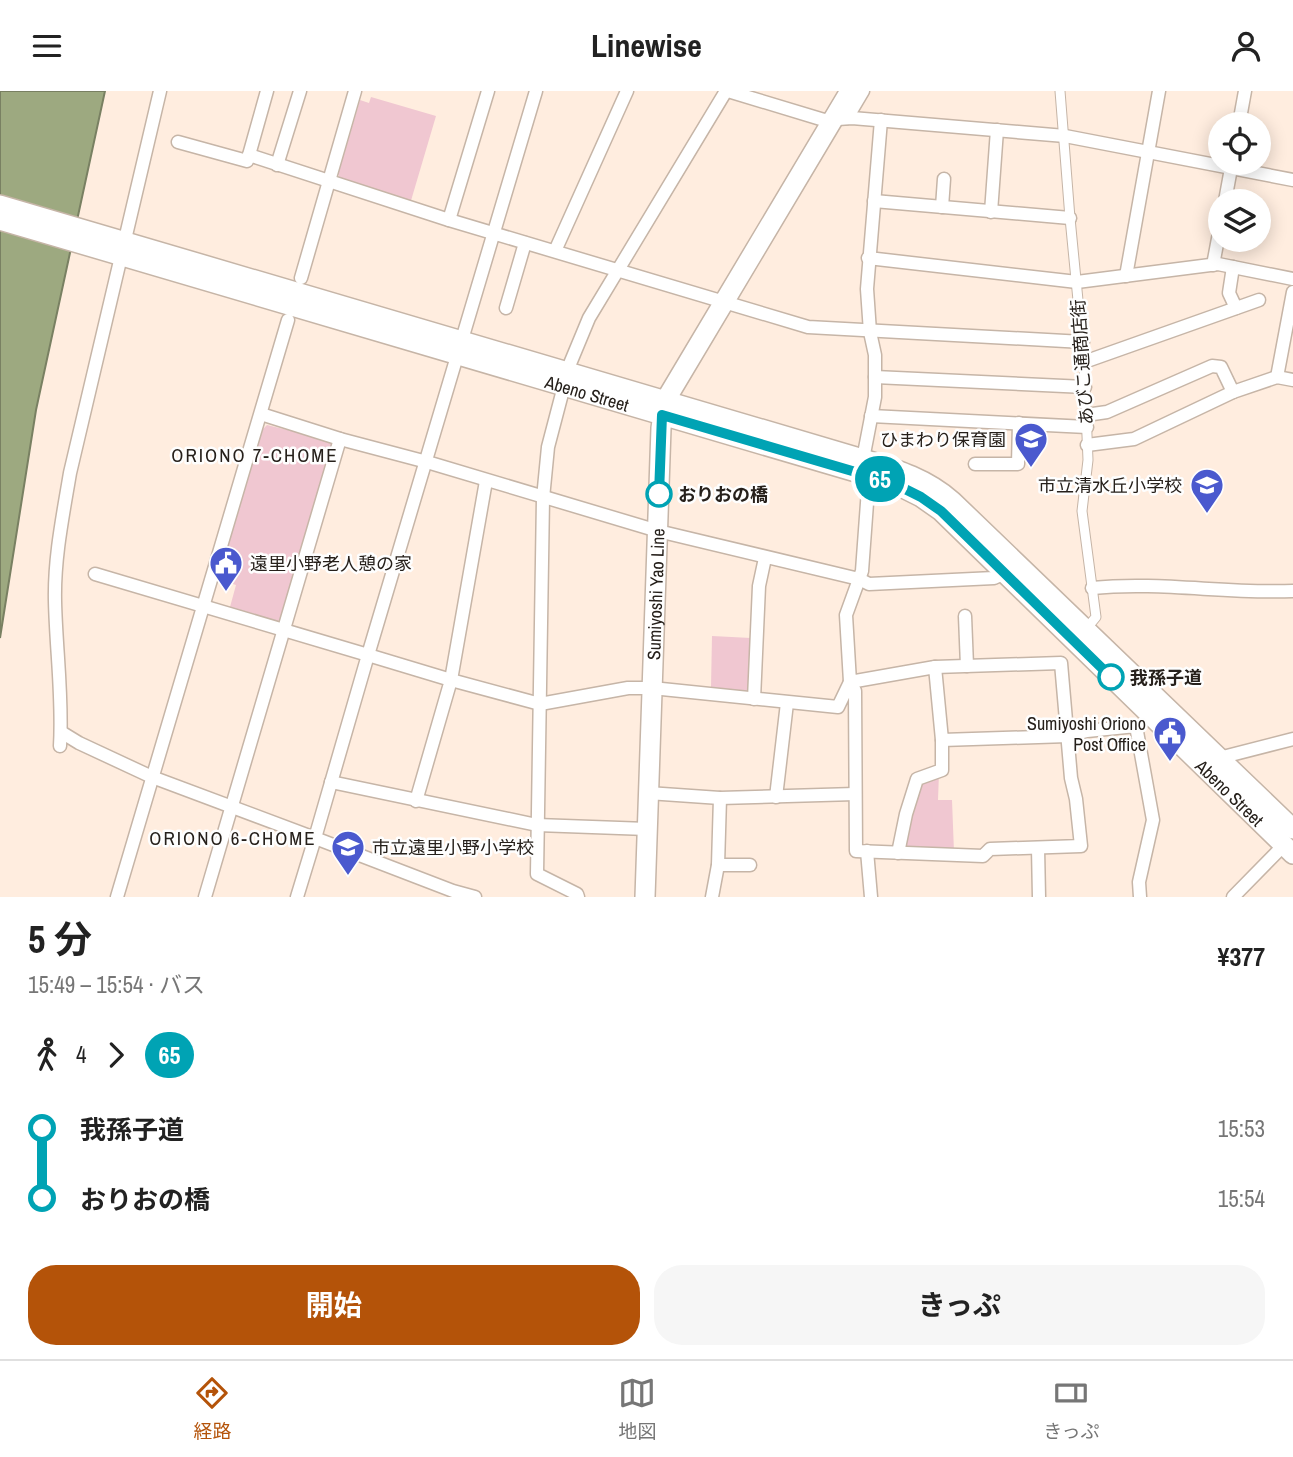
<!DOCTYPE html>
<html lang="ja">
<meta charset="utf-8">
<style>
body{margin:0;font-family:"Archivo Narrow","Noto Sans JP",sans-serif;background:#f6f6f6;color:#222;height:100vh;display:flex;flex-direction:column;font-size:26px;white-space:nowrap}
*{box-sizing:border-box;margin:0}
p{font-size:23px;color:#767676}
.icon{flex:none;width:38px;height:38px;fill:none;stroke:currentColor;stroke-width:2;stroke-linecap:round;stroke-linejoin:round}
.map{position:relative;height:806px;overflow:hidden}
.panel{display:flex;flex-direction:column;background:#fff;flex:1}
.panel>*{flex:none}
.badge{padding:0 14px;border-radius:23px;font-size:24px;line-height:46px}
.fabs{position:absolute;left:1208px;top:21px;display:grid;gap:14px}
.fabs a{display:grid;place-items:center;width:63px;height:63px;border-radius:50%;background:#fff;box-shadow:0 4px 18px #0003;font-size:35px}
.map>.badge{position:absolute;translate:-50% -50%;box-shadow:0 0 0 4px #fff}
.legs{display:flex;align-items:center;gap:10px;height:77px;padding:0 28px;font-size:23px}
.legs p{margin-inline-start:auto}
.head{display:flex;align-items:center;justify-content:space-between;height:119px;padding:0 28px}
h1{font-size:38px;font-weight:700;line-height:52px}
.button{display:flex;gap:14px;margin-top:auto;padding:14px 28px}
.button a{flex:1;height:80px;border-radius:28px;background:#b45309;color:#fff;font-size:28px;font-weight:700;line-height:80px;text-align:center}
.button a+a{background:#f6f6f6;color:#222}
ul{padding:0 28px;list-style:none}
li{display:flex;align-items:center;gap:24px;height:70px;font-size:26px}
li i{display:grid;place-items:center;width:10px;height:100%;margin:0 9px;background:currentColor}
li i::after{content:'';width:18px;height:18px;margin:-9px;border:5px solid;border-radius:50%;background:#fff}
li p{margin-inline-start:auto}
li:first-child i{background:linear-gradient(#0000 50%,currentColor 0)}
li:last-child i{background:linear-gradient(currentColor 50%,#0000 0)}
header{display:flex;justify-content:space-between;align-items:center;height:91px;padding:0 28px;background:#fff;font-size:32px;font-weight:700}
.menu{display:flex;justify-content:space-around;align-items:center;height:98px;border-top:2px solid #e0e0e0;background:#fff;font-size:19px;color:#767676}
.menu a{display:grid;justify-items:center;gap:4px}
.menu .active{color:#b45309}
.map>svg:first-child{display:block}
</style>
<header><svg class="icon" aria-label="menu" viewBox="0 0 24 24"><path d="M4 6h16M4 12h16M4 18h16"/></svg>Linewise<svg class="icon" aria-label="person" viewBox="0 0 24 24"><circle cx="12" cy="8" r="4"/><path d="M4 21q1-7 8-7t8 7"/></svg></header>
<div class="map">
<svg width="1293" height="806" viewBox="0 0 1293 806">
<rect width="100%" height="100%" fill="#ffeddf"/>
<g fill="#f0c7d1">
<polygon points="371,6 436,25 410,113 343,93 338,83 360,9 369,12"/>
<polygon points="267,334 329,349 332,355 281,528 276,531 230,516 236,494 217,488 262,339"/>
<polygon points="712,545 751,547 750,597 745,602 711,596"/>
<polygon points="939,682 938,709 952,709 954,761 902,761 917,694"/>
</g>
<polygon fill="#9da980" stroke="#798062" stroke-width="2" points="0,0 105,0 36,319 0,547"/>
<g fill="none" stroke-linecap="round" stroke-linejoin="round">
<defs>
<polyline id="pedestrian" points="1060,0 1070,127 1084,271 1088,369 1082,420 1096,526 1086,538"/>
<g id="minor">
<polyline points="728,0 824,29 852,27 1065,45 1293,89"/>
<polyline points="847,27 863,0"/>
<polyline points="1239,33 1245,0"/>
<polyline points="178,51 247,70 249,64 449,129 808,236 1083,251"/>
<polyline points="249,64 267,0"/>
<polyline points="277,74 300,0"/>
<polyline points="874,110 1070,127"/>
<polyline points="1225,110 1232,72"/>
<polyline points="942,116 944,88"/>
<polyline points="991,121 997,39"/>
<polyline points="449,129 488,0"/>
<polyline points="555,160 627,0"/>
<polyline points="868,167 1077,191 1218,173 1293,188"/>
<polyline points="1213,174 1220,137"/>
<polyline points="1233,176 1229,202 1236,217"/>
<polyline points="1126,185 1159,0"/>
<polyline points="301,187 355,0"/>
<polyline points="506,217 525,152"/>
<polyline points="1084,271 1259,209"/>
<polyline points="567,280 589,227 726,0"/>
<polyline points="875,286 1085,296"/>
<polyline points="1277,286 1293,201"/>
<polyline points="564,295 548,356 543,407 537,783 577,803 578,806"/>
<polyline points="261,323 340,348 427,371 658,440 859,488 869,493 994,487 1005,482"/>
<polyline points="1086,324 1107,321 1212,275 1221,276 1233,301"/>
<polyline points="871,325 1087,336"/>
<polyline points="1087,354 1134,348 1233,301 1277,286 1293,289"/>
<polyline points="863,368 875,306 875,264 870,241 867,198 881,29"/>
<polyline points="975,373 1018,373 1019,332"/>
<polyline points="869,385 862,480 846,524 850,591 935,576 942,649 1068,645 1087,640 1136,635 1153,729 1139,791 1140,806"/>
<polyline points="486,390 451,589 540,613 628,597 652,597 838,616 850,591 855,600 856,760 983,765 990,758 1081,755 1076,708 1071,687 1061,572 935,576"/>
<polyline points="95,483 368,564 315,747 453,800 475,806"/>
<path d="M1092 497C1159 490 1226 503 1293 500"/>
<polyline points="965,525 967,575"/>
<polyline points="754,608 759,495 765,467"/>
<polyline points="61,641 79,652 152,686 315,747 297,806"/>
<path d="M60 655C63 607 56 558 55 510 54 467 63 424 70 382L160 0"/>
<polyline points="1219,667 1293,648"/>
<polyline points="331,691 537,734 647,738"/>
<polyline points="648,702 720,707 855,703"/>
<polyline points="776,706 787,612"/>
<polyline points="416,710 451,589 368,564 536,0"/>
<polyline points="1038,757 1039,806"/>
<polyline points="867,760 871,806"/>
<polyline points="898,762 906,723 917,688 942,679 942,649"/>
<polyline points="718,774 750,774"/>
<polyline points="117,806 288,229"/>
<polyline points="205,806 340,348"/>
<polyline points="712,806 718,774 720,707"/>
<polyline points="1233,806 1284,754"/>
</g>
<g id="primary">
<path d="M0 114 863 368C895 378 926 387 952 410L1293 738"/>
<path id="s1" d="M0 129 893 392 921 406 941 420 1293 763"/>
<path id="s2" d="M645 806 661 337 665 310 850 0"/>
</g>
</defs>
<use href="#pedestrian" stroke="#c6b5a7" stroke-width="11"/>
<use href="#minor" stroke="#c6b5a7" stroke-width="15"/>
<use href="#primary" stroke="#c6b5a7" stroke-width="22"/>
<use href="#pedestrian" stroke="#fff" stroke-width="9"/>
<use href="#minor" stroke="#fff" stroke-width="12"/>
<use href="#primary" stroke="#fff" stroke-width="19"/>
</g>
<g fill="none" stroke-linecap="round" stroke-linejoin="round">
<defs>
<polyline id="line-1" points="659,403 662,324 893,392 921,406 941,420 1111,586"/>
</defs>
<use href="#line-1" stroke="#fff" stroke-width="16"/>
<use href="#line-1" stroke="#00a3b4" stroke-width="10"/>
</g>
<defs>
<symbol id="school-pin" viewBox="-11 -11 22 30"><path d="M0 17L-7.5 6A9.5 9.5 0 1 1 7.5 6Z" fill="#4a59ce" stroke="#fefefe"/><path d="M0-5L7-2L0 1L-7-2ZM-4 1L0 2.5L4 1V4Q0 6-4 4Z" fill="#fff"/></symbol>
<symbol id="civic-pin" viewBox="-11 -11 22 30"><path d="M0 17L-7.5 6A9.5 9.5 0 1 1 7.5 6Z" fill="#4a59ce" stroke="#fefefe"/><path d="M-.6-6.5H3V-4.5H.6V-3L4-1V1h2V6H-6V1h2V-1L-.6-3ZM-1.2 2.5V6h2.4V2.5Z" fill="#fff"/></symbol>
</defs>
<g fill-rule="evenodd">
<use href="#school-pin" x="1012" y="329" width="38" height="52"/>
<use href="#school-pin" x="1188" y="375" width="38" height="52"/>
<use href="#civic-pin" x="207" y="453" width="38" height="52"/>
<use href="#civic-pin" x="1151" y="623" width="38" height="52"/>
<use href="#school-pin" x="329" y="737" width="38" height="52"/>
</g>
<g fill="#fff" stroke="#00a3b4" stroke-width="3.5">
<circle cx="659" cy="403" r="12"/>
<circle cx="1111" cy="586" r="12"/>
</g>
<g text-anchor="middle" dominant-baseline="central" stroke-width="5" stroke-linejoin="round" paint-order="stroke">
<g font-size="18" fill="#26201b" stroke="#fefefe">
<text transform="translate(1082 271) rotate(-94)">あびこ通商店街</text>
<text stroke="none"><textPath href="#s1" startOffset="612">Abeno Street</textPath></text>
<text stroke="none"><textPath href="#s2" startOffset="303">Sumiyoshi Yao Line</textPath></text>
<text stroke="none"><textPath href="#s1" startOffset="1390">Abeno Street</textPath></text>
</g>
<g font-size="18" fill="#26201b" stroke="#fefefe" text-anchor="end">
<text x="1006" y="348">ひまわり保育園</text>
<text x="1182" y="394">市立清水丘小学校</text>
<text x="250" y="472" text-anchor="start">遠里小野老人憩の家</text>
<text x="1146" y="632">Sumiyoshi Oriono<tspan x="1146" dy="21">Post Office</tspan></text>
<text x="372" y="756" text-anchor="start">市立遠里小野小学校</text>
</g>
<g font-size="18" font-weight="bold" fill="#26201b" stroke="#fefefe" text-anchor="start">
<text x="678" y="403">おりおの橋</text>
<text x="1130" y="586">我孫子道</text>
</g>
<g font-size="19" letter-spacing="2" fill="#26201b" stroke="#fefefe">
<text x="255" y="364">ORIONO 7-CHOME</text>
<text x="233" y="747">ORIONO 6-CHOME</text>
</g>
</g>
</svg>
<div class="fabs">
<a><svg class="icon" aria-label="locate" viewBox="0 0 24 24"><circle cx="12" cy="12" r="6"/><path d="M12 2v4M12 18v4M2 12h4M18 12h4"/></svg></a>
<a><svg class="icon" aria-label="layers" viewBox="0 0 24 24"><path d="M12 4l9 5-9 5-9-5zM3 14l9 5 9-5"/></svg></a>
</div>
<b class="badge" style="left:880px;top:388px;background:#00a3b4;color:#fff">65</b>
</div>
<section class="panel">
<div class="head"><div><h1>5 分</h1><p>15:49 – 15:54 · バス</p></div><b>¥377</b></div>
<div class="legs"><svg class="icon" aria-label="walk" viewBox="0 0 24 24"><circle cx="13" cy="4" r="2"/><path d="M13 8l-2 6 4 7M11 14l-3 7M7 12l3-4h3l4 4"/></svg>4<svg class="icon" aria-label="forward" viewBox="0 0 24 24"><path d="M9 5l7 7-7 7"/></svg><b class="badge" style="background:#00a3b4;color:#fff">65</b></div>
<ul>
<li><i style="color:#00a3b4"></i><b>我孫子道</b><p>15:53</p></li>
<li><i style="color:#00a3b4"></i><b>おりおの橋</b><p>15:54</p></li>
</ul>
<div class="button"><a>開始</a><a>きっぷ</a></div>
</section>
<nav class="menu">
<a class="active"><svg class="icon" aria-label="directions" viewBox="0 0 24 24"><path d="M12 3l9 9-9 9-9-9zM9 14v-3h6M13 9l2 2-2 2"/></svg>経路</a>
<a><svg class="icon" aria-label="map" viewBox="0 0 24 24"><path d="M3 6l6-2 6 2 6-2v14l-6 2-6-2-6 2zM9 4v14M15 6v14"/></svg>地図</a>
<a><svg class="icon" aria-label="tickets" viewBox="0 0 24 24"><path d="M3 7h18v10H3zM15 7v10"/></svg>きっぷ</a>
</nav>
